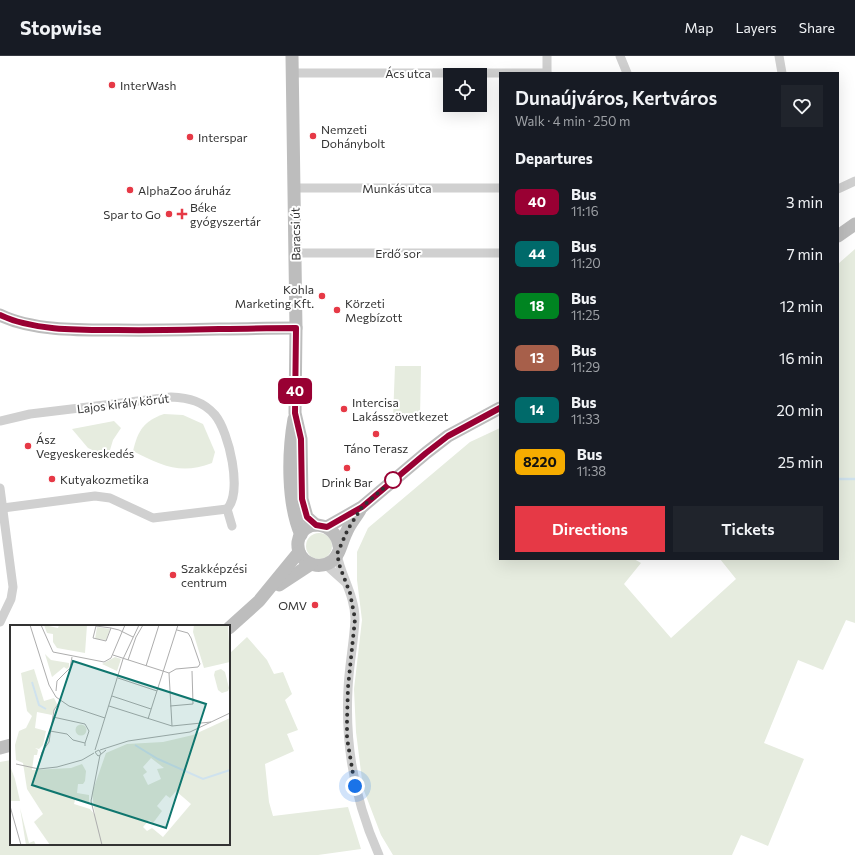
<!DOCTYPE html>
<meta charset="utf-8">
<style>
body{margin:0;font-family:Commissioner,sans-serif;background:#20242c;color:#f1f3f6;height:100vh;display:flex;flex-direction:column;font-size:15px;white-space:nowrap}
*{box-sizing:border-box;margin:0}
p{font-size:13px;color:#9ea1a6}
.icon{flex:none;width:22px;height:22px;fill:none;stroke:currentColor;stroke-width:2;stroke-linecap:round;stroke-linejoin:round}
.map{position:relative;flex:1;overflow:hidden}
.drawer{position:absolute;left:499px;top:16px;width:340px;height:488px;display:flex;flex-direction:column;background:#171b24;border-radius:0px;box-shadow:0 4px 16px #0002}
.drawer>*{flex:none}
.badge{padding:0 8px;border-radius:6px;font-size:14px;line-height:26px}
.fabs{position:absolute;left:443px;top:12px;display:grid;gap:8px}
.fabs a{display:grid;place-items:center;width:44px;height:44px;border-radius:0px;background:#171b24;box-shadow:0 4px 16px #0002;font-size:20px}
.you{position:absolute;width:20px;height:20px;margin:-10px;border:3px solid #fff;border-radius:50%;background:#1a73e8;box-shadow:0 0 0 6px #1a73e833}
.map>.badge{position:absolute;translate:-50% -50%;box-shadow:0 0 0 2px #fff}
h2{padding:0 16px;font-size:15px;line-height:36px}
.round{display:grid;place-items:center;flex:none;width:42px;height:42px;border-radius:0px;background:#20242c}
.overview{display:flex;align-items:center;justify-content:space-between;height:68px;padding:0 16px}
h1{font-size:19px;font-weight:600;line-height:30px}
.button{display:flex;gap:8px;margin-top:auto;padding:8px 16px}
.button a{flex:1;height:46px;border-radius:0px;background:#e63946;color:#fff;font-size:16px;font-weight:600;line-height:46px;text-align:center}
.button a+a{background:#20242c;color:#f1f3f6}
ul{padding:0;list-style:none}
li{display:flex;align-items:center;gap:12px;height:52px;padding:0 16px}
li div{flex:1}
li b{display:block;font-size:15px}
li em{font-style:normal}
li .badge{min-width:44px;font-weight:700;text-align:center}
header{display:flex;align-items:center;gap:24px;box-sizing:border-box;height:56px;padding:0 20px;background:#171b24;border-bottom:1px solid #363941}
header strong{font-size:19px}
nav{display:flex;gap:22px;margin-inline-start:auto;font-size:14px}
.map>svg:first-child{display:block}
</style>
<header>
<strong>Stopwise</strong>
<nav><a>Map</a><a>Layers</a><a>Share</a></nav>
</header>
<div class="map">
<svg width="855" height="799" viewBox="0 0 855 799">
<rect width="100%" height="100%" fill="#fff"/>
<g fill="#e6ecdf">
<polygon points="855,193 855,567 846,564 823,614 798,604 764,687 804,703 768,790 741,779 732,799 393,799 381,779 363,732 356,676 354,633 362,564 357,524 357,496 368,472 470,386 500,372 500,503 634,503 641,507 624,528 671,582 736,523 720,503 838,503 838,208"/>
<polygon points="395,310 421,310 420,362 393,362"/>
<path d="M164 358 183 359 203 368 215 396 212 407C181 419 162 410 133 395 138 374 144 365 164 358Z"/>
<polygon points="114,365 121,372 113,384 110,394 101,398 88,392 72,373"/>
<circle cx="319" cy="490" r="13"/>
<polygon points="247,581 267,604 274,618 283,616 292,638 285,644 298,674 287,678 294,695 265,708 269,746 273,760 348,751 361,793 318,799 0,799 0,706 11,704 11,788 229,788 229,598"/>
</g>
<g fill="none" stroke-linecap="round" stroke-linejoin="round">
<polyline stroke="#cfe2ee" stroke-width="2.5" points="838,423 855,423"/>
<g stroke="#d0d0d0" stroke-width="9">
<polyline points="547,0 547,17"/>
<polyline points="620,0 627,17"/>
<polyline points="779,0 782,17"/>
<polyline points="293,17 547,17"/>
<polyline points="294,132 500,132"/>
<polyline points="838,133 855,125"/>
<polyline points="295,197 500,197"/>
<path d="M0 365 30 358 171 341C189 342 203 345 215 359 229 376 243 436 227 453"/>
<polyline points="0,432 13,531 11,543 0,566"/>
<polyline points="3,452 95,440 110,442 153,462 227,453 232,470"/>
<path d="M337 498C341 520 355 540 355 563 354 586 349 609 348 633 345 690 355 746 379 799"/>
<polyline points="326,509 345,526"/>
</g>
<g stroke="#bdbdbd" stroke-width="13">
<polyline points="292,0 296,272 295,357 301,383 302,443 307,461 316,469"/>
<polyline points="838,180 855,168"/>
<path d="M0 259C33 275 81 274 117 274 177 275 236 272 296 272"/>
<path d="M294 363C288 397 287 447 301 479"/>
<polyline points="327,471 362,451 426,397 448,380 500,352"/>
<path d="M339 490C336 465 302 461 298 486 296 505 317 516 332 505 340 499 342 484 347 475 350 468 356 461 360 454"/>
<polyline points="279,529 311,508"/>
<polyline points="229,572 259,545 299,496"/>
<polyline points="0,692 11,689"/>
</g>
</g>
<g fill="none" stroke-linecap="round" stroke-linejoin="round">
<defs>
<path id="line" d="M0 259C33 275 81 274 117 274 177 275 236 272 296 272L295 357 301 383 302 443 307 461 316 469 327 471 362 451 426 397 448 380 500 352"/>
</defs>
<use href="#line" stroke="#fff" stroke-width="9"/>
<use href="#line" stroke="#903" stroke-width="6"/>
<polyline stroke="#333" stroke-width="4" stroke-dasharray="0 7.2" points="355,730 347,682 347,664 348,631 355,563 350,537 340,511 337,498 348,473 362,451 393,424"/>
</g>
<g fill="#e63946" stroke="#fff" stroke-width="1.5">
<circle cx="112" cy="29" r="4"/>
<circle cx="313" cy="80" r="4"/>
<circle cx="190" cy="81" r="4"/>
<circle cx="130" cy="134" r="4"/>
<circle cx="169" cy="158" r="4"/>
<path d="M180 152h4v4h4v4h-4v4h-4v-4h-4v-4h4z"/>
<circle cx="322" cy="240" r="4"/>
<circle cx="337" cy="254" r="4"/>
<circle cx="344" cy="353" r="4"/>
<circle cx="376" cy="378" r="4"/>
<circle cx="28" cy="390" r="4"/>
<circle cx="347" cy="412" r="4"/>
<circle cx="52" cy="423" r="4"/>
<circle cx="173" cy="519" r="4"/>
<circle cx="315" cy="549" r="4"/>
</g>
<circle fill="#fff" stroke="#903" stroke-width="2" cx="393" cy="424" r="8"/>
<g text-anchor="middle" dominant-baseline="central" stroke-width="4" stroke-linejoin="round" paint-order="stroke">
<g font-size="12" fill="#333" stroke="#fff">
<text x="408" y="17">Ács utca</text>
<text x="397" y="132">Munkás utca</text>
<text transform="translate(295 178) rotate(-91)">Baracsi út</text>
<text x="398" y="197">Erdő sor</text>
<text transform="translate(123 347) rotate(-7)">Lajos király körút</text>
</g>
<g font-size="12" fill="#333" stroke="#fff" text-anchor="start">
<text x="120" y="29">InterWash</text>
<text x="321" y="73">Nemzeti<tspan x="321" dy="14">Dohánybolt</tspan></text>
<text x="198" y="81">Interspar</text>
<text x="138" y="134">AlphaZoo áruház</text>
<text x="190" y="151">Béke<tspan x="190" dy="14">gyógyszertár</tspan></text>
<text x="161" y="158" text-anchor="end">Spar to Go</text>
<text x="314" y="233" text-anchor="end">Kohla<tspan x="314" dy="14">Marketing Kft.</tspan></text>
<text x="345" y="247">Körzeti<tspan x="345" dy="14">Megbízott</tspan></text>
<text x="352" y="346">Intercisa<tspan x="352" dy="14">Lakásszövetkezet</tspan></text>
<text x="36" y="383">Ász<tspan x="36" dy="14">Vegyeskereskedés</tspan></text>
<text x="376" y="392" text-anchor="middle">Táno Terasz</text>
<text x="60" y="423">Kutyakozmetika</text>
<text x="347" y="426" text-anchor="middle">Drink Bar</text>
<text x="181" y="512">Szakképzési<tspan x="181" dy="14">centrum</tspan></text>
<text x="307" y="549" text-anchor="end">OMV</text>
</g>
</g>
<g transform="translate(10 569)">
<rect width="220" height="220" fill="#fff"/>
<path d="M34 0 48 3 49 0H77L75 28 47 23 43 17V9L37 8ZM184 0H218L220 37 194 43 183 7ZM87 2 100 4 96 15 85 14ZM35 29 41 35 59 38V42L57 44 54 42 42 52ZM105 32 111 34 107 46 92 39ZM24 44 34 76 44 73 47 79 42 90 27 87 25 103 36 106 33 120 29 124 25 123 28 125 27 130H24L22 145 61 143 72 139 76 146 75 156 73 159H68L67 168 79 170V177L65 175 64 179 80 184 85 190 82 168 96 128 117 119 153 117 183 110 220 93V220H40L24 197 33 189 17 164 13 138 6 135 5 120 9 106 16 103 22 91 17 86 11 48ZM141 133 154 143 147 144 151 154 138 160 133 150 137 147 133 142ZM166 166 181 179 153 212 142 203 137 206 133 202 139 195 143 198 152 186 147 181 156 170 160 173ZM211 44 215 47 219 63 218 66 212 68 208 65 204 50 205 46ZM65.5 105a5.5 5.5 0 1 1 11 0a5.5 5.5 0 1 1-11 0ZM0 141 5 154 10 176H0ZM10 183 19 218 24 216 26 220H16Z" fill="#e6ecdf" fill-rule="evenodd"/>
<path fill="none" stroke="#cfe2ee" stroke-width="2" d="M22 57 29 80 36 84M125 120 148 134 193 154 220 145"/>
<path fill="none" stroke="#adadad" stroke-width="1" d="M20 0 39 60 46 72 59 81 95 93M31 0 43 27 94 37 101 33 115 0M101 3 96 16 83 13 86 1 101 3 109 5 123 12M167 5 178 8 181 13 190 39 188 42M103 30 159 48M118 35 126 12 133 0M136 41 149 0M159 48 162 101M159 48 166 44 188 42M108 53 147 66M46 66 47 56 60 43 62 32M102 71 141 84M99 81 162 101 201 97M160 81 183 79 182 46M43 92 75 99 79 106 75 118M138 94 168 0M40 106 57 109 63 115 75 118V121M85 125 113 34 129 0M90 125 118 116 180 107 220 88M91 129 89 125 85 127 88 131 90 130 96 125M90 130 81 176 92 220M29 138 32 127 39 117 44 85 50 76M6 139 29 144 47 142 72 135 84 128M0 181 11 220"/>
<path fill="#0f766e" fill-opacity="0.15" stroke="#0f766e" stroke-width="2" d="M63 36 196 79 156 203 22 160Z"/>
<rect width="220" height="220" fill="none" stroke="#333" stroke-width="2"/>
</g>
</svg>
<div class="fabs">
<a><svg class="icon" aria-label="locate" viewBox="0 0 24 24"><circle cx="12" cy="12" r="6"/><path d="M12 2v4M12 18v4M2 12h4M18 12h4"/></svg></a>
</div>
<div class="you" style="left:355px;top:730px"></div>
<b class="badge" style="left:295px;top:335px;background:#903;color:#fff">40</b>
<section class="drawer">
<div class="overview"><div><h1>Dunaújváros, Kertváros</h1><p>Walk · 4 min · 250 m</p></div><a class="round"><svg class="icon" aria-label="heart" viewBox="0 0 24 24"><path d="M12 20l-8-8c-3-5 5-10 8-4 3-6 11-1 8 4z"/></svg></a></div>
<h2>Departures</h2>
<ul>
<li><span class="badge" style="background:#903;color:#fff">40</span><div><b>Bus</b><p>11:16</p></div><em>3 min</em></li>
<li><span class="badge" style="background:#006a6a;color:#fff">44</span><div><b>Bus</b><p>11:20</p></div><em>7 min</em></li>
<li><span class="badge" style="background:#008421;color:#fff">18</span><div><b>Bus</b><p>11:25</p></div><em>12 min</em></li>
<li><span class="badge" style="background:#a75f4a;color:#fff">13</span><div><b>Bus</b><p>11:29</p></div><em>16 min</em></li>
<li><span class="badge" style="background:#006a6a;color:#fff">14</span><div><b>Bus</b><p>11:33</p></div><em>20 min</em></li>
<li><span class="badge" style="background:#f6ac00;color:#111">8220</span><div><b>Bus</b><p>11:38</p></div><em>25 min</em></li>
</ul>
<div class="button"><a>Directions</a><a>Tickets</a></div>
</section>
</div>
